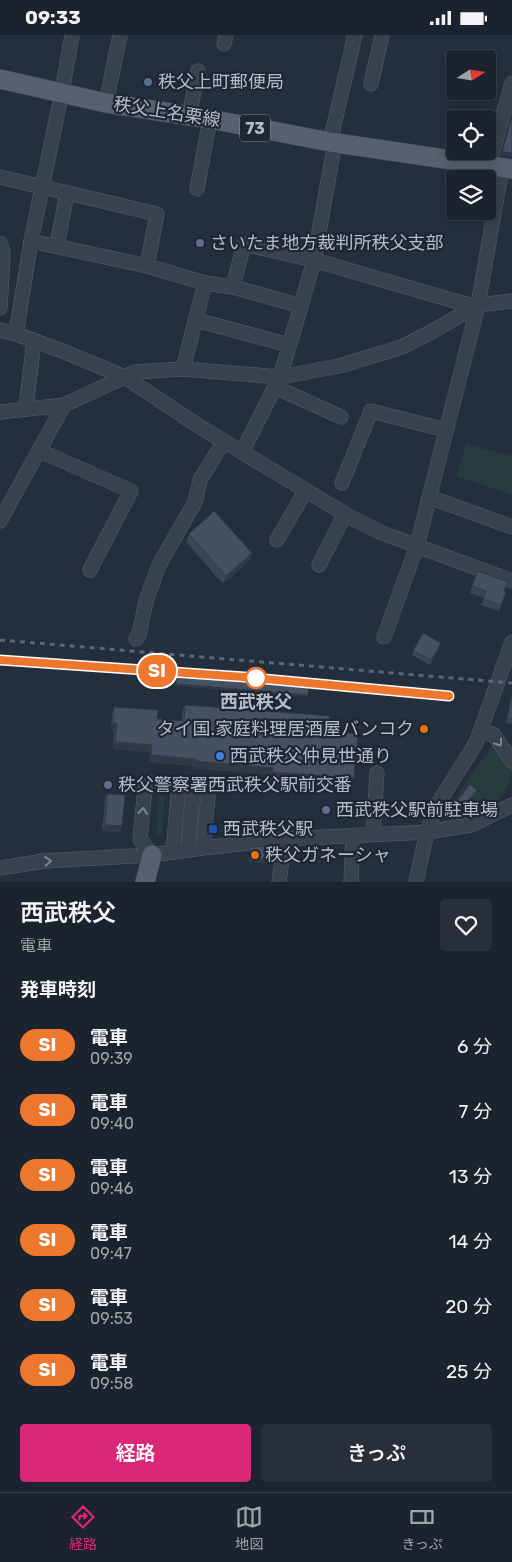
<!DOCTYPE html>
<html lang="ja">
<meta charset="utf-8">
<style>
body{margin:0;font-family:Rubik,"Noto Sans JP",sans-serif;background:#282f3a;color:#f1f3f6;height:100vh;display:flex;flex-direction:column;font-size:19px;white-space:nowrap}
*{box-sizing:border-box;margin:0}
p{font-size:16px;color:#a0a4aa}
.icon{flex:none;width:28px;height:28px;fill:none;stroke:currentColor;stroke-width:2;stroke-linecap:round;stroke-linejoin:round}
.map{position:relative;height:847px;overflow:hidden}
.details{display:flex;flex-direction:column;background:#1b232e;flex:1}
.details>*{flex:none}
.badge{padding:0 10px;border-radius:16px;font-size:18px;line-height:32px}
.needle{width:32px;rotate:78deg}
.buttons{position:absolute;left:446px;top:15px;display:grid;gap:10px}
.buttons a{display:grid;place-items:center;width:50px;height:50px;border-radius:5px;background:#1b232e;box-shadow:0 2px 12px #0003,0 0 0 1px #39404a;font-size:25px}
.map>.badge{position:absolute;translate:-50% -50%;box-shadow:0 0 0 2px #fff}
h2{padding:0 20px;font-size:19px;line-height:45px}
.round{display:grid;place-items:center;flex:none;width:52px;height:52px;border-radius:5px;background:#282f3a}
.head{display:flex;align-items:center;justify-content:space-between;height:85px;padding:0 20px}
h1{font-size:24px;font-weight:600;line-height:38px}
.button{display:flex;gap:10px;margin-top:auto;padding:10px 20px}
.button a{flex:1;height:58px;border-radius:5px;background:#db2777;color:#fff;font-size:20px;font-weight:600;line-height:58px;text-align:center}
.button a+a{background:#282f3a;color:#f1f3f6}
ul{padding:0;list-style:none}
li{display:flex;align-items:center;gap:15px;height:65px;padding:0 20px}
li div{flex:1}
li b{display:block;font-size:19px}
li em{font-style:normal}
li .badge{min-width:55px;font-weight:700;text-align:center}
.status{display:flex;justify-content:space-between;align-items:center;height:35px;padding:0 25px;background:#1b232e;direction:ltr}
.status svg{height:14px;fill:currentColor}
.tabs{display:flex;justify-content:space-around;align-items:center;height:70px;border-top:1px solid #39404a;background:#1b232e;font-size:14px;color:#a0a4aa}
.tabs a{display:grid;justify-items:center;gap:2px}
.tabs .selected{color:#db2777}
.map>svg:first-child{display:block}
</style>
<div class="status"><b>09:33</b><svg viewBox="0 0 49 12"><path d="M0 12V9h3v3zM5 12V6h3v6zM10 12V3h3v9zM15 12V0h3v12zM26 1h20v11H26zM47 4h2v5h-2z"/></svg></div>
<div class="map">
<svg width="512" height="847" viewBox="0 0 512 847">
<rect width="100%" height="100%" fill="#242f3e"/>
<g fill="#263c3f">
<polygon points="466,409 512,421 512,460 457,441"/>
<path d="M496 708C501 714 511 722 512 729 512 767 483 776 456 787L455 783 450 785 447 783C451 768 485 718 496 708Z"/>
<polygon points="159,760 165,760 162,799 156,799"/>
</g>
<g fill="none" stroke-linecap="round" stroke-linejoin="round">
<defs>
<g id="minor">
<polyline points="224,9 226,0"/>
<polyline points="371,49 382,0"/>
<polyline points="106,68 120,0"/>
<polyline points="189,81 198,36"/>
<polyline points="330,107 355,0"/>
<polyline points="489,131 512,48"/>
<polyline points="0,142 157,179 147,231"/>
<polyline points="197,154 210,84"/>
<polyline points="31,206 147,231 205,248 233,252 301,271"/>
<polyline points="0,208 3,218 0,273"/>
<polyline points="57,211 67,158"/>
<polyline points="233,252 244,209 314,225 465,269 478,270 512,266"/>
<polyline points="196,285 289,310"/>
<polyline points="0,295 16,299 65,317 125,342 197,390 350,482 382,498 512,546"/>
<polyline points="16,299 31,206 62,57 72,0"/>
<polyline points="183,334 205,248"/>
<polyline points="275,352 341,382"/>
<polyline points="26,373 34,305"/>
<polyline points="0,377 64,370 135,337 183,334 280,342 339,331 402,312 433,296 478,270"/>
<polyline points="40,416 131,456 90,535"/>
<polyline points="242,417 280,342 301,271 314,225 335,107"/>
<polyline points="342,448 371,376 446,395"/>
<polyline points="429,462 512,492"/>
<polyline points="0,486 64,370"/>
<polyline points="277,505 306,455"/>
<polyline points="319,530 345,479"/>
<polyline points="384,602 417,511 478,270 502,133"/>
<polyline points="136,604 139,600 146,566 159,530 195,467 200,445 224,406"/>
<polyline points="482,695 494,700 512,726"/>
<polyline points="373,799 377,738"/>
<polyline points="188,815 193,752"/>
<polyline points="173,817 179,750"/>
<polyline points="152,820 140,804 145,753 150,748 200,753 208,762 203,813"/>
<polyline points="0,833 44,826 152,820 203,813 285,804 427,797 471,790 512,770"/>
<polyline points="279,847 285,804"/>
<polyline points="351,847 353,800"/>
<polyline points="416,847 427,797 437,770 476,708 512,607"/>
</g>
<g id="major">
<polyline points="0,44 106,68 210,84 330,107 512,134"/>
<polyline points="145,847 152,820"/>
</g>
</defs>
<use href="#minor" stroke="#565f6c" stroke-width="15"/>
<use href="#major" stroke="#414a57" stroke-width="20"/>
<use href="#minor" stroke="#38414e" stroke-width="14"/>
<use href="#major" stroke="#56606e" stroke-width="19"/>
<g stroke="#5a6575" stroke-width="3" stroke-dasharray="5 5" stroke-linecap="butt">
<polyline points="0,605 512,648"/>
<polyline points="0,625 190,638"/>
<polyline points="297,647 449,661"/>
</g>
</g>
<g fill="#3b4654">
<polygon points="189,499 252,518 249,526 223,549 186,507"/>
<polygon points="478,536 504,556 506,557 499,576 481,570 484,563 470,558"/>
<polygon points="441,608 430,630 412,620 413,616"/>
<polygon points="511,662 512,663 512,689 506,688 510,667"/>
<polygon points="185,670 329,696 351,750 270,744 270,740 193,733 193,731 149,727 150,717 113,714 114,696 111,695 112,679 114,672 157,684 182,686 182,677"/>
<polygon points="477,755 475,759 464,774 457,769 458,765"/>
<polygon points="107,759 122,791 120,797 102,796 105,765"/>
</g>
<g fill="#303945">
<polygon points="502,117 512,118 512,122 501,121"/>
<polygon points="252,518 249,526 223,549 226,541"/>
<polygon points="176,649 308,660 308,662 175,651"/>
<polygon points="113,688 117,689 114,696 111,695"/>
<polygon points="115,707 152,710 150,717 113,714"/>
<polygon points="151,720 196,724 193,731 149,727"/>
<polygon points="196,726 273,733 270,740 193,733"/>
<polygon points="272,737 354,743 351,750 270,744"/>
<polygon points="477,755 475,759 464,774 465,770"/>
<polygon points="105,790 122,791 120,797 102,796"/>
<polygon points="249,823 274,825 273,829 248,827"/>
</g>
<g fill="#455162" stroke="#303945">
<polygon points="512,82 512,118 502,117"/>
<polygon points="214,476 252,518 226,541 189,499"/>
<polygon points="478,536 508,547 504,556 506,557 501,570 483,564 486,556 472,551"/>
<polygon points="423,598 441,608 431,625 413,616"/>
<polygon points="177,636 309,647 308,660 176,649"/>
<polygon points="511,662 512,663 512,685 508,684"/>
<polygon points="185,670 330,681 329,696 358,699 354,743 272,737 273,733 196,726 196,724 151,720 152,710 115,707 117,689 113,688 114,672 158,675 157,684 184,686"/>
<polygon points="470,749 477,755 465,770 458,765"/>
<polygon points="107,759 125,760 122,791 105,790"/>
<polygon points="276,810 274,825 249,823 250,812"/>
</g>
<defs><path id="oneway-chevron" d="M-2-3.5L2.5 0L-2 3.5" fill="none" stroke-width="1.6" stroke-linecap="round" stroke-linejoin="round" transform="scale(1.25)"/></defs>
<g stroke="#7c8592">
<use href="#oneway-chevron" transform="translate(499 708) rotate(54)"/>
<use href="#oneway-chevron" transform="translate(143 776) rotate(-84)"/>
<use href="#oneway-chevron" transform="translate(48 826) rotate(-5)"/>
</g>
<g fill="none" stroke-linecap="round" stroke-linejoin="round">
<defs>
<polyline id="line" points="0,625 244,642 449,661"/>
</defs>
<use href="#line" stroke="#fff" stroke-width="11"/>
<use href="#line" stroke="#ed772d" stroke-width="8"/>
</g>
<g fill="#5c6f8a" stroke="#1d2633" stroke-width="2">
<circle cx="148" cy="47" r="5"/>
<circle cx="200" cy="208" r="5"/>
<circle cx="108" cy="750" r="5"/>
<circle cx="326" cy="775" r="5"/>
</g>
<circle fill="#fff" stroke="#ed772d" stroke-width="2.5" cx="256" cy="643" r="10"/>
<g fill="#e8710a" stroke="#1d2633" stroke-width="2">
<circle cx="424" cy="694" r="5"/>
<circle cx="255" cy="820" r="5"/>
</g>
<circle fill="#3f7fe0" stroke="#1d2633" stroke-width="2" cx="220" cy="721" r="5"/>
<rect fill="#1a4fb4" stroke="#1d2633" stroke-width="2" x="208" y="789" width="10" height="10" rx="2.5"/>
<g text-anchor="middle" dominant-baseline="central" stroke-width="4.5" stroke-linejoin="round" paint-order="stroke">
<rect fill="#1d2633" stroke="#878f9c" stroke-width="1" x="240" y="79.5" width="30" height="27" rx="4"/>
<g font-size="16" font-weight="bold" fill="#b4bcc9">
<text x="255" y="93">73</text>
</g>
<g font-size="18" fill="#b4bcc9" stroke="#1d2633" text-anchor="start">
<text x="158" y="47">秩父上町郵便局</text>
<text x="210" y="208">さいたま地方裁判所秩父支部</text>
<text x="414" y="694" text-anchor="end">タイ国.家庭料理居酒屋バンコク</text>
<text x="230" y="721">西武秩父仲見世通り</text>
<text x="118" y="750">秩父警察署西武秩父駅前交番</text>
<text x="336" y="775">西武秩父駅前駐車場</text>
<text x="223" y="794">西武秩父駅</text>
<text x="265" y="820">秩父ガネーシャ</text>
</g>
<g font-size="18" fill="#b4bcc9" stroke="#1d2633">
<text transform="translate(167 77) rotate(9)">秩父上名栗線</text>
</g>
<g font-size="18" font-weight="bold" fill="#b4bcc9" stroke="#1d2633">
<text x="256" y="667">西武秩父</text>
</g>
</g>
</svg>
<div class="buttons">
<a><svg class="needle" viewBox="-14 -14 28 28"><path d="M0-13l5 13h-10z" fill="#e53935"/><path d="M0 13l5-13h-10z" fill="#a0a4aa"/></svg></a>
<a><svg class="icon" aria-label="locate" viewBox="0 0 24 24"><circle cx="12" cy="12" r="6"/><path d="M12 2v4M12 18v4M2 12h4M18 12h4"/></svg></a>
<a><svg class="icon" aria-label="layers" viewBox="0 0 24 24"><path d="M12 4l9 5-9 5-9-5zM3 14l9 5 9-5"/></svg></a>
</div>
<b class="badge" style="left:157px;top:636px;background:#ed772d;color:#fff">SI</b>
</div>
<section class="details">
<div class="head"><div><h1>西武秩父</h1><p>電車</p></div><a class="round"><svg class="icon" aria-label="heart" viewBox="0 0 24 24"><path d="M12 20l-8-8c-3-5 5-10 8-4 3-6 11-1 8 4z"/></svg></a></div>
<h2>発車時刻</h2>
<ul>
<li><span class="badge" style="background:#ed772d;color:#fff">SI</span><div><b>電車</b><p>09:39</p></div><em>6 分</em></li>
<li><span class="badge" style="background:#ed772d;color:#fff">SI</span><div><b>電車</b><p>09:40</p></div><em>7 分</em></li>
<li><span class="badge" style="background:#ed772d;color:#fff">SI</span><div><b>電車</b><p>09:46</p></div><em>13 分</em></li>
<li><span class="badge" style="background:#ed772d;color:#fff">SI</span><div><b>電車</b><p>09:47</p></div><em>14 分</em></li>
<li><span class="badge" style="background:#ed772d;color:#fff">SI</span><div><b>電車</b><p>09:53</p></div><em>20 分</em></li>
<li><span class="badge" style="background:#ed772d;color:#fff">SI</span><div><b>電車</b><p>09:58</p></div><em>25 分</em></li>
</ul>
<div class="button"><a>経路</a><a>きっぷ</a></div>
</section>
<nav class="tabs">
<a class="selected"><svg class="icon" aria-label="directions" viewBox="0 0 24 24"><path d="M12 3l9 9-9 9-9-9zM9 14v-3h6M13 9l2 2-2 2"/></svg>経路</a>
<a><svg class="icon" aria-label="map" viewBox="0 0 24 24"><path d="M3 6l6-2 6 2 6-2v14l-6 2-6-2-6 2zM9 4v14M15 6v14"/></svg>地図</a>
<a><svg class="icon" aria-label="tickets" viewBox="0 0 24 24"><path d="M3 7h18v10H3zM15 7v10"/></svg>きっぷ</a>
</nav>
